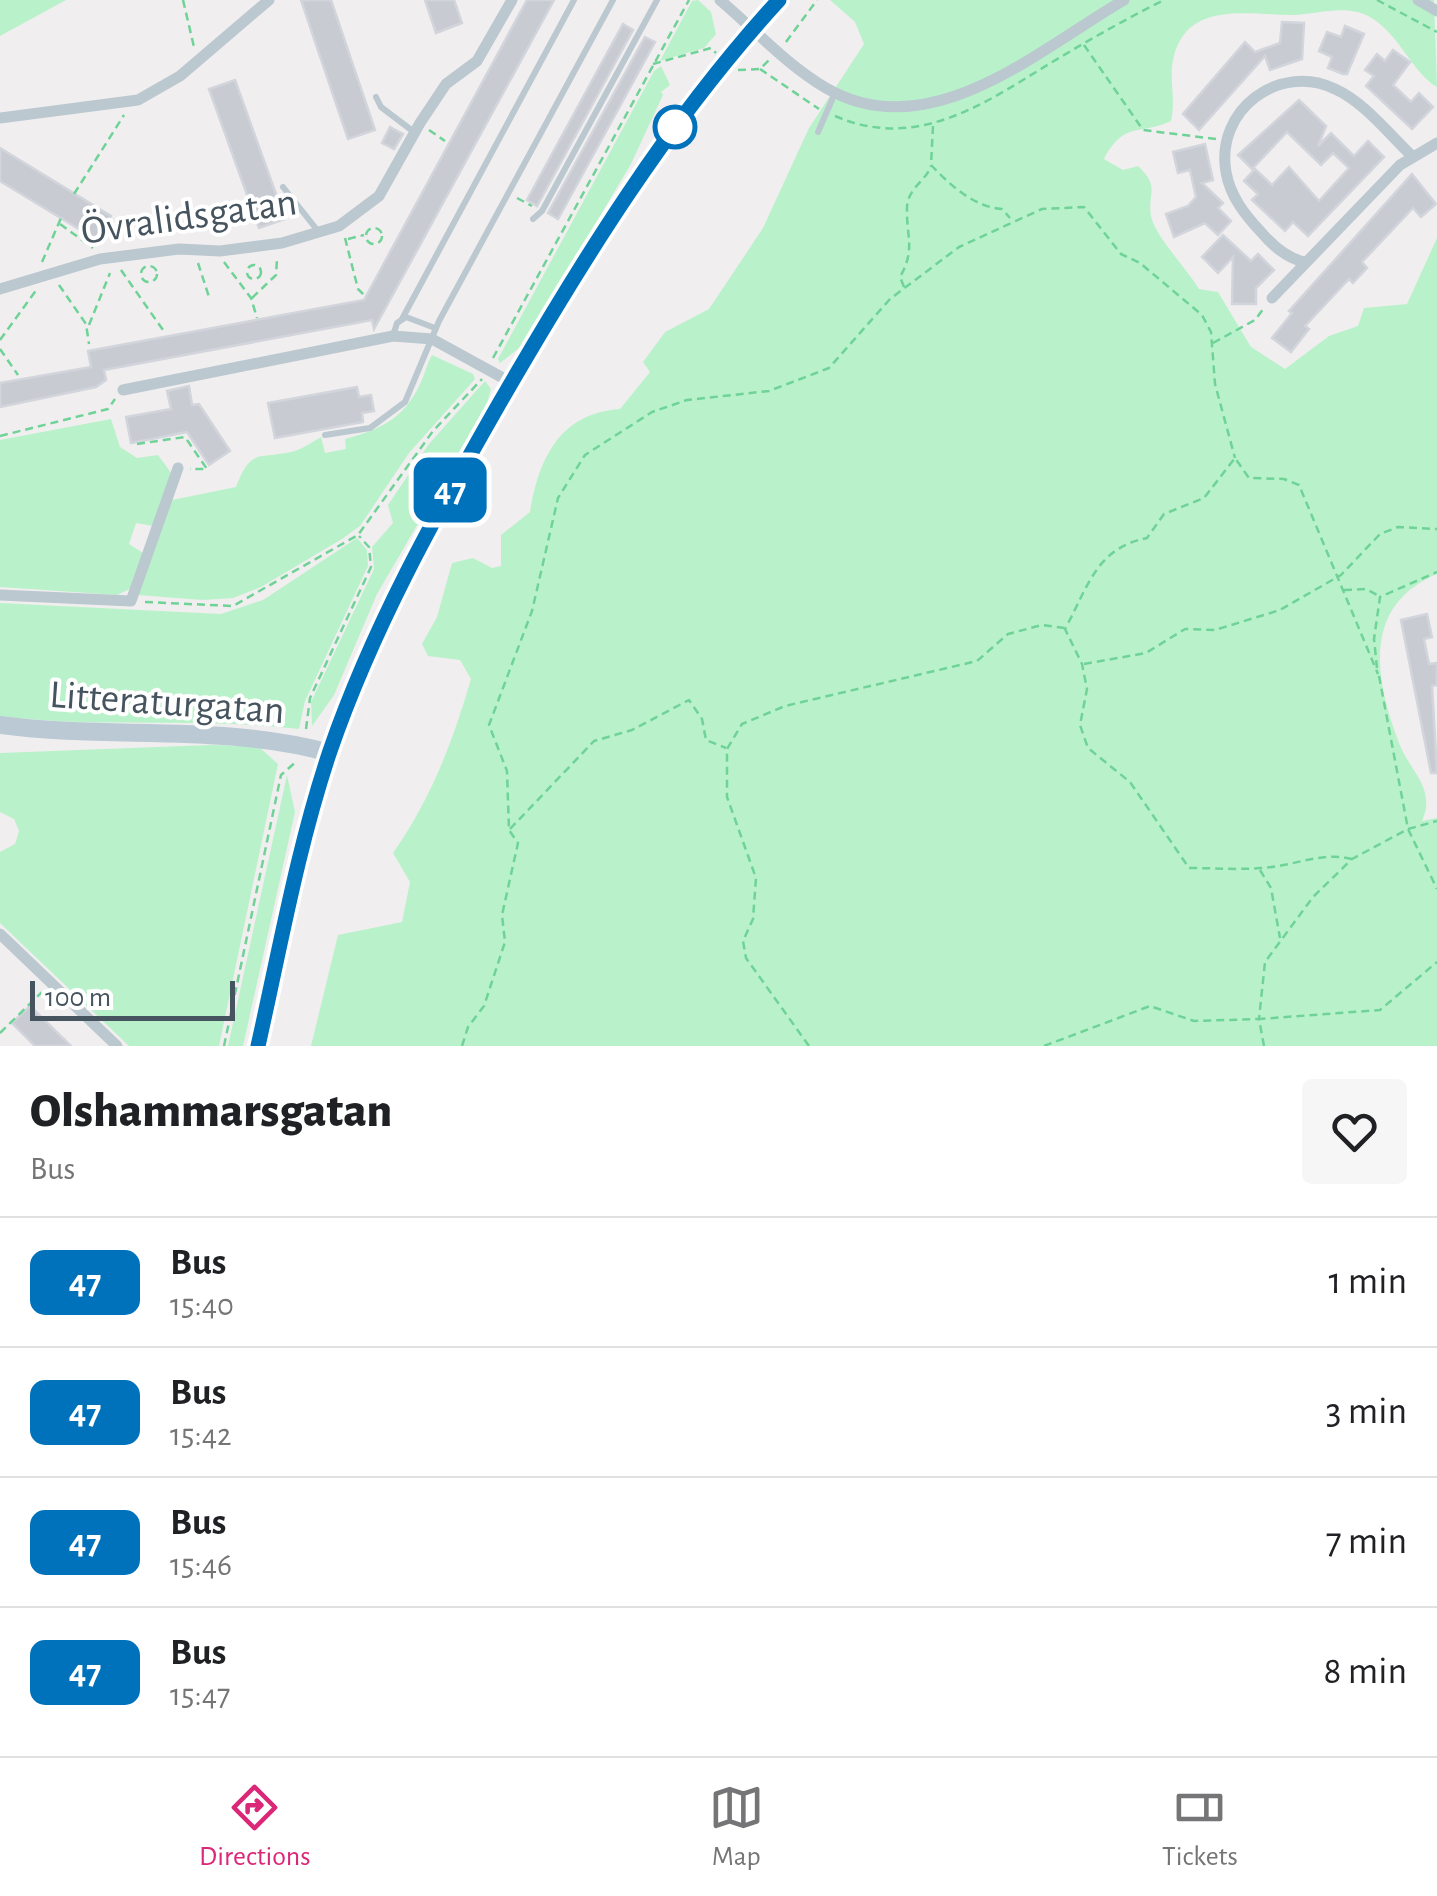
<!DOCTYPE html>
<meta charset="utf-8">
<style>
body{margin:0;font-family:"Alegreya Sans",sans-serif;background:#f6f6f6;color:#202124;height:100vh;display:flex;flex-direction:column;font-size:38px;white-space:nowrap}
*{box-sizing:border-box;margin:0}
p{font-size:32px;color:#757577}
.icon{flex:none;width:55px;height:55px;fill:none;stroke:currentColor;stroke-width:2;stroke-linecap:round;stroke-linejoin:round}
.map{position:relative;height:1046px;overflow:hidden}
.details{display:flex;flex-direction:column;background:#fff;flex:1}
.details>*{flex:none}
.badge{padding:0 20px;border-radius:15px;font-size:35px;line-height:65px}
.scale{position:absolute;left:30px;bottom:25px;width:205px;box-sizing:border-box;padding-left:10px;border:5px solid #45545e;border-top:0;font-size:28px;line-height:35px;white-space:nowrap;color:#45545e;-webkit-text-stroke:8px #fff;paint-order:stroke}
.map>.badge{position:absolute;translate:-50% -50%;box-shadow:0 0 0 5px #fff}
.round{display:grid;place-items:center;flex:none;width:105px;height:105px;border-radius:10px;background:#f6f6f6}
.head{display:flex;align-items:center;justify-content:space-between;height:170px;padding:0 30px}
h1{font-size:48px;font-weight:800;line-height:75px}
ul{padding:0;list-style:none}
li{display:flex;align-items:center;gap:30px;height:130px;padding:0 30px;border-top:2px solid #e0e0e0}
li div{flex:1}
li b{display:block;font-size:38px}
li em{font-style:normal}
li .badge{min-width:110px;font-weight:700;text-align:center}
.tab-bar{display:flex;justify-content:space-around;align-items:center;height:140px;border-top:2px solid #e0e0e0;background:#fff;font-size:28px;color:#757577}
.tab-bar a{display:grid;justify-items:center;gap:5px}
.tab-bar .on{color:#db2777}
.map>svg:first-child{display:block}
</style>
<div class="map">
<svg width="1437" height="1046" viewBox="0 0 1437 1046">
<rect width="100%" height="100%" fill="#f1eeef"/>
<g fill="#b9f2ca">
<polygon points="0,0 66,0 0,36"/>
<path d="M830 0H1434L1437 87C1411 72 1399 32 1368 16 1345 4 1318 14 1293 15 1246 15 1186 0 1173 60 1169 80 1176 100 1171 121 1139 136 1125 120 1104 159L1123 170 1138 166C1161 188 1147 192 1151 216 1155 236 1187 269 1199 289L1218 292 1251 347 1285 369 1329 336 1358 326 1364 308 1407 304 1437 238V574C1361 606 1375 680 1399 743 1409 770 1437 789 1422 821L1437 818V1046H311L338 935 402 922 410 882 393 853C431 799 453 741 471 679L460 660 428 656 422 644 437 617 452 563 473 558 492 568 501 566V535L530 512C539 458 560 413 620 409L650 372 643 362 665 332 709 309 763 228 809 128 864 44 855 22Z"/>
<polygon points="692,1 698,0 711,12 716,34 704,48 660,61"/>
<polygon points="661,66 670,85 661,92 663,95 631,164 523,345 500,363 498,359 654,71"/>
<path d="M432 355 473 374 475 379 409 453 360 526 342 539 261 587 233 598 203 600 137 595 172 500 236 487C251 448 258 459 291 452 301 450 312 442 321 437L325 453 346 449 345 439C379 430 404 419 420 384 425 374 427 363 432 355Z"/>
<polygon points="485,381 491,389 486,407 377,594 334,695 312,726 311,702 374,569 372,547 393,523 388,505 429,444"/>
<polygon points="111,419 120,447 137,458 158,455 172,474 153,526 136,523 129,544 143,553 132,588 117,595 0,587 0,440"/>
<path d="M357 538 367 550 368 566 305 701 299 729C200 717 99 729 0 716V603L221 614 263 600Z"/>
<polygon points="210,745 258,746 278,764 219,1046 129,1046 0,923 0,852 15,844 19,831 14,819 0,812 0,753"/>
<polygon points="287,775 295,812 243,1046 228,1046"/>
</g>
<g fill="#c8ccd2" stroke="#d2d5db" stroke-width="2.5">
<polygon points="301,0 331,0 375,130 348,139"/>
<polygon points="425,0 454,0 462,23 436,33"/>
<polygon points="527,0 554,0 374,329 372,320 104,370 106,380 96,387 0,407 0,383 91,367 88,351 364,300"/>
<polygon points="1282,22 1304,23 1302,59 1270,70 1265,56 1199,130 1183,114 1245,42 1255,52 1280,43"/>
<polygon points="623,24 633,30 537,206 527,200"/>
<polygon points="1345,26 1364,34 1347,74 1343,74 1328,68 1332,57 1319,51 1327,32 1341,37"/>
<polygon points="645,37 655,42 558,219 548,213"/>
<polygon points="1393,50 1410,62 1393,85 1411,102 1419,93 1433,107 1412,129 1366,86 1374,76 1365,70 1377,54 1385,61"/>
<polygon points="235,80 285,219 259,228 209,89"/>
<polygon points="1299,100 1326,126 1318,146 1331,133 1354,156 1368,141 1384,157 1308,236 1293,222 1285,231 1252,200 1258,194 1244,181 1255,169 1272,185 1289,167 1319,201 1349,168 1333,153 1321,165 1287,132 1252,169 1238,155"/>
<polygon points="390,127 403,134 394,149 382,143"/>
<polygon points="1205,144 1213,180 1202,183 1223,203 1218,208 1231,221 1218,235 1205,223 1174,237 1166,214 1188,206 1196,197 1190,170 1178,173 1173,152"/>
<polygon points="0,148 111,216 97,240 0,181"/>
<polygon points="1412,174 1436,204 1421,217 1413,208 1362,262 1367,268 1353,283 1349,279 1305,326 1309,329 1291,352 1272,338 1292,313 1289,311"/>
<polygon points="1223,235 1251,261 1258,254 1274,270 1256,288 1256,304 1232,304 1233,257 1218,273 1202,257"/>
<polygon points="189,386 192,405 199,404 230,451 209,465 187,432 131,443 126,417 171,409 167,391"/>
<polygon points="357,387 359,397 371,395 374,411 362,413 363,422 275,438 268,403"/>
<polygon points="1427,614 1432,637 1424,639 1429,664 1437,663 1437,685 1432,686 1437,773 1431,773 1401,620"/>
<polygon points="30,1006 71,1046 35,1046 12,1023"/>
</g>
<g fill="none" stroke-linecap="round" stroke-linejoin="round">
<g stroke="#6fd398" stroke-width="2.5" stroke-dasharray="8 5" stroke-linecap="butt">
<polyline points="183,0 194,47"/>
<polyline points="1377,0 1437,32"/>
<polyline points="786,42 817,0"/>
<polyline points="1084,45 1143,130 1216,139"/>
<polyline points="653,64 711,48 716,53"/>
<polyline points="760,69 819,109"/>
<polyline points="738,70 760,69 770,59"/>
<path d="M835 116C916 151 982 105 1049 64 1087 41 1124 20 1164 0"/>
<path d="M933 126 931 165C950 185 974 207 1002 209L1010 218"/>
<polyline points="429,130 445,141"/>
<polyline points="74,194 124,115"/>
<polyline points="517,198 532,206"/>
<polyline points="60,224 93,248"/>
<circle cx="374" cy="236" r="8"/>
<polyline points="345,238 358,289 366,297"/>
<polyline points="348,239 364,235"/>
<polyline points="42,262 61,218"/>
<polyline points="224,262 251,298 257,318"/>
<polyline points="198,263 210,300"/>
<circle cx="254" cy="272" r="7"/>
<circle cx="149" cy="274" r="8"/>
<polyline points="121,270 163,330"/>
<polyline points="59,285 86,324 89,344"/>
<path d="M904 287 900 277C916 249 906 237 907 207 908 188 926 181 931 166"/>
<polyline points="252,298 276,275 277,259"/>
<polyline points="89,325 110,273"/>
<polyline points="0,340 37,289"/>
<polyline points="1213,343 1255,320 1264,308"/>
<polyline points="0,349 18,375"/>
<polyline points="493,358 689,0"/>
<polyline points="0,436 108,409 115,399"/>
<polyline points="137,444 185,437 207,469 190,469"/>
<polyline points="1344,590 1366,589 1379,596"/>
<polyline points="145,602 233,606 358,535 433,431 482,379"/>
<polyline points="1084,664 1146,653 1185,629 1215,630 1280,610 1341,575 1380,534 1398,527 1437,529"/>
<polyline points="1377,668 1374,639 1380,597 1437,572"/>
<polyline points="1379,676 1408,829 1437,889"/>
<polyline points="306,729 310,698 371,567 369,547 359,536"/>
<polyline points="510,829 594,741 632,730 689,700 702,719 706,740 726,748"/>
<path d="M1352 859C1321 851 1292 867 1260 868 1237 870 1213 868 1189 868L1130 782 1088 748 1080 725 1087 689 1082 664 1065 629C1088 587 1096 548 1147 538L1164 514 1204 498 1235 458 1249 478 1284 479 1299 485 1378 674"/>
<polyline points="1260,870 1271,888 1280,938"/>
<polyline points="0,1033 43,991"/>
<polyline points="224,1046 281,775 297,761"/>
<polyline points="462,1046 468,1027 484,1006 505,942 502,915 518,843 509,830 507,771 489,725 532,611 558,498 585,455 652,412 687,400 769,391 829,368 890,299 959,247 1042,209 1084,207 1121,254 1140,263 1202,315 1211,332 1215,384 1235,458"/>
<polyline points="809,1046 746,958 743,941 753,919 756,878 727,797 727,749 742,724 785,706 977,661 1008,634 1042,625 1064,628"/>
<polyline points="1044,1046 1150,1006 1194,1021 1259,1019 1265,962 1313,897 1352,859 1408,829 1437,821"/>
<polyline points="1264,1046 1259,1019 1380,1010 1437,962"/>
</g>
<g stroke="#bbc8cf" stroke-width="6">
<polyline points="376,97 381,107 414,132"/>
<polyline points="818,132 835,93"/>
<polyline points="283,187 318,231"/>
<polyline points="533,219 542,211 657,0"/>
<polyline points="402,319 574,0"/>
<polyline points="393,336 397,323 406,317 435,328"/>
<polyline points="325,435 370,428 405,402 439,321 613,0"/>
</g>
<g stroke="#bbc8cf" stroke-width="11">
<path d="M720 0C754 29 787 65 826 88 929 148 1037 51 1124 0"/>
<polyline points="1418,0 1437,11"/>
<polyline points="0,118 138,100 180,76 269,0"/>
<path d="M1304 262C1287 258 1272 245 1261 232 1245 215 1230 196 1226 172 1215 110 1279 62 1335 89 1364 102 1388 133 1411 155"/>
<polyline points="0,289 100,259 179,249 220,251 282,243 339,226 379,196 420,123 446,84 477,61 512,0"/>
<polyline points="1272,298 1400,165 1437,143"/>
<polyline points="123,390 393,336 432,339 512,383"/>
<polyline points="0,595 131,601 178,468"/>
<polyline points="0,934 117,1046"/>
</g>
<g stroke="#bbc9d4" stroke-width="18">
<path d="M0 725C110 740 221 723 330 753"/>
<path d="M258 1046C280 948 298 846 330 751 372 629 435 516 499 404 581 262 668 121 779 0"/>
</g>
</g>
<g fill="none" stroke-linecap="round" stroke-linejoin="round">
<defs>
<path id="line" d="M258 1046C280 948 298 846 330 751 372 629 435 516 499 404 581 262 668 121 779 0"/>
</defs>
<use href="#line" stroke="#fff" stroke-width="22"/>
<use href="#line" stroke="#0072bc" stroke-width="15"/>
</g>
<circle fill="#fff" stroke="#0072bc" stroke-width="5" cx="675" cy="127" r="20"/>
<g text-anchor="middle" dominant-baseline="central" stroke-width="8" stroke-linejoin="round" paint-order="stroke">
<g font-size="40" fill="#45545e" stroke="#fff">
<text transform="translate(189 217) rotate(-8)">Övralidsgatan</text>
<text transform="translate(167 703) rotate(4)">Litteraturgatan</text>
</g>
</g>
</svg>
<div class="scale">100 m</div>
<b class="badge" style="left:450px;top:490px;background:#0072bc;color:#fff">47</b>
</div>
<section class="details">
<div class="head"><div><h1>Olshammarsgatan</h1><p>Bus</p></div><a class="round"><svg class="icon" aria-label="heart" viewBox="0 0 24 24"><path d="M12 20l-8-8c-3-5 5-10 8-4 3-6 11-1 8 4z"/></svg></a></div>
<ul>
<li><span class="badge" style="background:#0072bc;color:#fff">47</span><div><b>Bus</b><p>15:40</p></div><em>1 min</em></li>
<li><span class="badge" style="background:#0072bc;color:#fff">47</span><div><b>Bus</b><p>15:42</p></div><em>3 min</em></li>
<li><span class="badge" style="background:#0072bc;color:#fff">47</span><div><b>Bus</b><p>15:46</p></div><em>7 min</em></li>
<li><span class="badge" style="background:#0072bc;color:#fff">47</span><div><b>Bus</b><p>15:47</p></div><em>8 min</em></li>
</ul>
</section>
<nav class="tab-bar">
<a class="on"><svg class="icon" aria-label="directions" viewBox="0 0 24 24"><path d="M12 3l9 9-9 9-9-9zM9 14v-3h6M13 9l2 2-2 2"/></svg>Directions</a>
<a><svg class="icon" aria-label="map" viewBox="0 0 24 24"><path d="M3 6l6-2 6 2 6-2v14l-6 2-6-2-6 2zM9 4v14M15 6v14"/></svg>Map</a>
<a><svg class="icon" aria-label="tickets" viewBox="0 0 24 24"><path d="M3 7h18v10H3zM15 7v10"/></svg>Tickets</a>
</nav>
